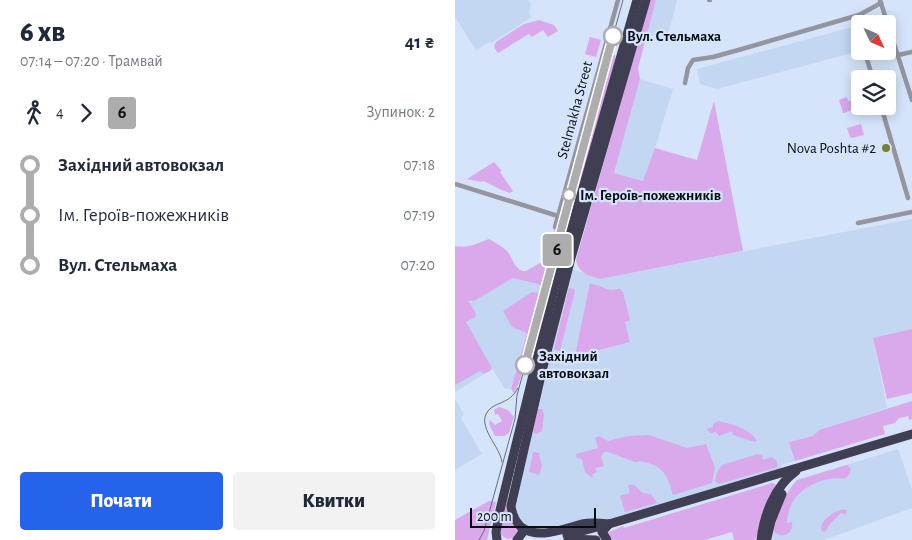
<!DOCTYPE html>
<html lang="uk">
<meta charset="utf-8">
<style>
body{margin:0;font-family:"Alegreya Sans",sans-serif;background:#f2f2f3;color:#1f2937;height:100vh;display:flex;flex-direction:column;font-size:19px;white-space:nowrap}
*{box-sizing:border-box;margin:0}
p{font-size:16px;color:#747a83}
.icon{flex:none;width:28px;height:28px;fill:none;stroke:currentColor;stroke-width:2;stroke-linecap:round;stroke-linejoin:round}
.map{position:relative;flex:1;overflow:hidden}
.details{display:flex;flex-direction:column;background:#fff;width:455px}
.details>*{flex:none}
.badge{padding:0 10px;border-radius:4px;font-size:18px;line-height:32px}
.needle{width:32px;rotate:134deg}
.fabs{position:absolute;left:396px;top:15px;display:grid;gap:10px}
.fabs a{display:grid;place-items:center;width:45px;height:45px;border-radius:5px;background:#fff;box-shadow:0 2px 12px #0003;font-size:25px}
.scale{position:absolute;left:15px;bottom:12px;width:126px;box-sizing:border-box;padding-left:5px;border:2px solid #080d14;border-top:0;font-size:14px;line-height:18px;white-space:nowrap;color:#080d14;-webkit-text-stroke:4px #d5e4fb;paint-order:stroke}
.map>.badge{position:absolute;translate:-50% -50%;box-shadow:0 0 0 2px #fff}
.legs{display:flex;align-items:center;gap:8px;height:55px;padding:0 20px;font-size:16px}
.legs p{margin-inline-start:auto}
.overview{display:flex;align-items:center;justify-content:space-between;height:85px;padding:0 20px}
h1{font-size:28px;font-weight:800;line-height:38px}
.action{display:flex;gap:10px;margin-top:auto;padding:10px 20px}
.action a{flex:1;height:58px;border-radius:5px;background:#2563eb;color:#fff;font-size:20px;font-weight:800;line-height:58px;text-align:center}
.action a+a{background:#f2f2f3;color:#1f2937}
ul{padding:0 20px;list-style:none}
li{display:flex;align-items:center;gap:18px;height:50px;font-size:19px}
li i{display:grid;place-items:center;width:8px;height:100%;margin:0 6px;background:currentColor}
li i::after{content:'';width:12px;height:12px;margin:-6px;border:4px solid;border-radius:50%;background:#fff}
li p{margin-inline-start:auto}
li:first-child i{background:linear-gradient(#0000 50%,currentColor 0)}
li:last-child i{background:linear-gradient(currentColor 50%,#0000 0)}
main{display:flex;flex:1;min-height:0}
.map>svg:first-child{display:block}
</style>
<main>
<section class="details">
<div class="overview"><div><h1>6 хв</h1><p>07:14 – 07:20 · Трамвай</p></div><b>41 ₴</b></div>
<div class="legs"><svg class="icon" aria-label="walk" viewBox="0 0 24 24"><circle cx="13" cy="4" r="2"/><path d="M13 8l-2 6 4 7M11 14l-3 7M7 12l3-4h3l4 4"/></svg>4<svg class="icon" aria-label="forward" viewBox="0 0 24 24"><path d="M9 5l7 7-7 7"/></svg><b class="badge" style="background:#adadad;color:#111">6</b><p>Зупинок: 2</p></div>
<ul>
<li><i style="color:#adadad"></i><b>Західний автовокзал</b><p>07:18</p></li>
<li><i style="color:#adadad"></i><span>Ім. Героїв-пожежників</span><p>07:19</p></li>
<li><i style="color:#adadad"></i><b>Вул. Стельмаха</b><p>07:20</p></li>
</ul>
<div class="action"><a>Почати</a><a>Квитки</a></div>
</section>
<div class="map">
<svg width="457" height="540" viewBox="0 0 457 540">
<rect width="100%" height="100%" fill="#d5e4fb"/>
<g fill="#c3d6f2">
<polygon points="0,0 73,0 76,4 74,13 77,17 36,43 34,42 21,50 0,17"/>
<polygon points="201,0 222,0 212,39 193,35 191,32"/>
<polygon points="405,25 405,51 262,89 245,84 242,69"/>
<polygon points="185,79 218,89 200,148 189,181 159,173"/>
<polygon points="457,219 457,329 418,338 432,408 364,430 358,436 335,442 340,461 326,465 327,473 154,524 71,532 57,512 114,268 145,279"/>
<polygon points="58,278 86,285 56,389 50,389 37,368 36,370 0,392 0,303 4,309"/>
<polygon points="0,399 9,414 6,418 27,454 0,470"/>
<polygon points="443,449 457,489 457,508 369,540 316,540 318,525 332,494 342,480"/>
</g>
<g fill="#d9a9ec">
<path d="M195 0H201L183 68 185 79 159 173 188 181 200 148 242 160 259 101 288 251 145 279C133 275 124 274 121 260Z"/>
<polygon points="84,20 99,25 103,31 93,37 88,30 77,37 74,34 43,53 39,47 41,42 69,24"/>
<polygon points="135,37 146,40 141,57 130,54"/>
<polygon points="158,55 160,55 161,62 104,258 123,185 122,184"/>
<polygon points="392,97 393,101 399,100 402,109 388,113 384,100"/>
<polygon points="406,124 409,135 397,138 395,137 392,128"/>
<path d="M39 162 47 171 45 172 58 191 55 193C45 190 38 185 28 181L26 182 12 179Z"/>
<path d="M113 183 116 184 91 287 64 383 59 393 56 389 72 333 57 327 48 311 77 292 84 293 86 285 58 278 19 301H14L21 314 20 317 11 322 37 368 36 370 29 374 25 371 0 385V246C13 249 23 243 34 239 40 243 47 246 52 251 58 258 60 272 71 271L94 258 100 227Z"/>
<polygon points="135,283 155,290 165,289 168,292 175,320 170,322 175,342 120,356"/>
<polygon points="114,288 119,289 120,291 105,351 99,349"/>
<polygon points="457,329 457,393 432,399 418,338"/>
<path d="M457 401V419L454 420 453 416C447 418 443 417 440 423L428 426 430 434 340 461 334 442 358 436 364 430Z"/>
<polygon points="44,407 53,410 59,417 54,433 49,436 40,436 34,424 35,420 40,425 47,421 43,414 40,415 39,410"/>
<polygon points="83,409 87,409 89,415 87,431 81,434 77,431"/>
<path d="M263 421C275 423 297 430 302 441L300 442 278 435 277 431 264 436 261 432 256 433 251 429 258 427V424Z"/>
<path d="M194 435 232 448 251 444 260 468 257 483 218 495C214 481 210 468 196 464 190 462 186 460 180 462L153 452H149L146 457 149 466 140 468 142 472 138 474 137 478 130 472 127 459 122 458 121 454 143 448 140 438 144 436 153 441 174 436Z"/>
<polygon points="78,452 84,453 87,466 84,475 74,472"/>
<polygon points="303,454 307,455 308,460 316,457 321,460 323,467 264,484 260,481 262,472 267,465"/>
<path d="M392 465 396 469 395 473 391 478C386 479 383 478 379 478 353 482 333 496 332 523L337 522C339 534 328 539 319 532 317 517 332 491 342 480Z"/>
<polygon points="317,483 320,484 322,488 305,532 299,540 279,540 277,532 250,540 158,540 152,533 168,526 169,528"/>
<polygon points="173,485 179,485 188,493 196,494 202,503 170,512 165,496 175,493"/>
<polygon points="51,497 54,498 65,529 58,538 52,539 46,535 44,528"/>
<polygon points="34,501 41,502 32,540 0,540 0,520"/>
<path d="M389 509 392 511 391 514H388L386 513 373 526 372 530 369 532 366 530C366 518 379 512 389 509Z"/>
</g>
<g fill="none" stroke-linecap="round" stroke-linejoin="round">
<g stroke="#95959f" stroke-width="4.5">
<polyline points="254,0 255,0"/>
<polyline points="425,0 457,100"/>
<polyline points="410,53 418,79"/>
<polyline points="443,55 457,52"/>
<polyline points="230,83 233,68 238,60 258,57 287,49 404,15 426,3"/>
<polyline points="426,106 453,198"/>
<polyline points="0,184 103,216"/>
<polyline points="403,223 457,212"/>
<polyline points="100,227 163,0"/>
</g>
<g stroke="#403e53" stroke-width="9">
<path d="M154 524C145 523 136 522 127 524 107 529 84 540 66 527 60 521 57 515 56 506L87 371 116 258 191 0"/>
<polyline points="112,535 154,524 457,434"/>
<polyline points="312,538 316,521 327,494"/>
<polyline points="113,539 141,540"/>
<polyline points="42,540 41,532 45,510 99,289 182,0"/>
<polyline points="62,540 68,532"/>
<polyline points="152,540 147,532 154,524"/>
<path d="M306 540C309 515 319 487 341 471"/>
</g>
<g stroke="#656e7d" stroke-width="1">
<path d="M47 462C45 446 21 426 33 411 41 401 54 405 63 388"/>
<polyline points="24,540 29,531 60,419 62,395 101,255 114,195 168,0"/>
</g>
</g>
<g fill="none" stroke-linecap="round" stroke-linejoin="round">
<defs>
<polyline id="line-1" points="70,365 158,36"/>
</defs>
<use href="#line-1" stroke="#fff" stroke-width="11"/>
<use href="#line-1" stroke="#adadad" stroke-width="8"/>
</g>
<g fill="#fff" stroke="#adadad" stroke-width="2.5">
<circle cx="158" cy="36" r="9"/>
<circle cx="114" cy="195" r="6"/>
<circle cx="70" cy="365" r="9"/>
</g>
<circle fill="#78822e" stroke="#d5e4fb" stroke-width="2" cx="431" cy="148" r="5"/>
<g text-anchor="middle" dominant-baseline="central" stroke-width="4.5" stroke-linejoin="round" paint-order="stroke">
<g font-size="15" font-weight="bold" fill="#080d14" stroke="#d5e4fb" text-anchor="start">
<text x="172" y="36">Вул. Стельмаха</text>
<text x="125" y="195">Ім. Героїв-пожежників</text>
<text x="84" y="356">Західний<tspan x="84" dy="17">автовокзал</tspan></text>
</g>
<g font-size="15" fill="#080d14" stroke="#d5e4fb">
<text transform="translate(120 110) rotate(-75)">Stelmakha Street</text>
</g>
<g font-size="15" fill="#080d14" stroke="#d5e4fb" text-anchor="end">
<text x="421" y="148">Nova Poshta #2</text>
</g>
</g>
</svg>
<div class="fabs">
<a><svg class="needle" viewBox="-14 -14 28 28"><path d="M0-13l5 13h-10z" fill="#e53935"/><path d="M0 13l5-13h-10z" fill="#747a83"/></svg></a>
<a><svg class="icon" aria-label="layers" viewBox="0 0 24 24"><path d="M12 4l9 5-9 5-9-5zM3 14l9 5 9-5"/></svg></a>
</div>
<div class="scale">200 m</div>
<b class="badge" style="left:102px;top:250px;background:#adadad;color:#111">6</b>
</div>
</main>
